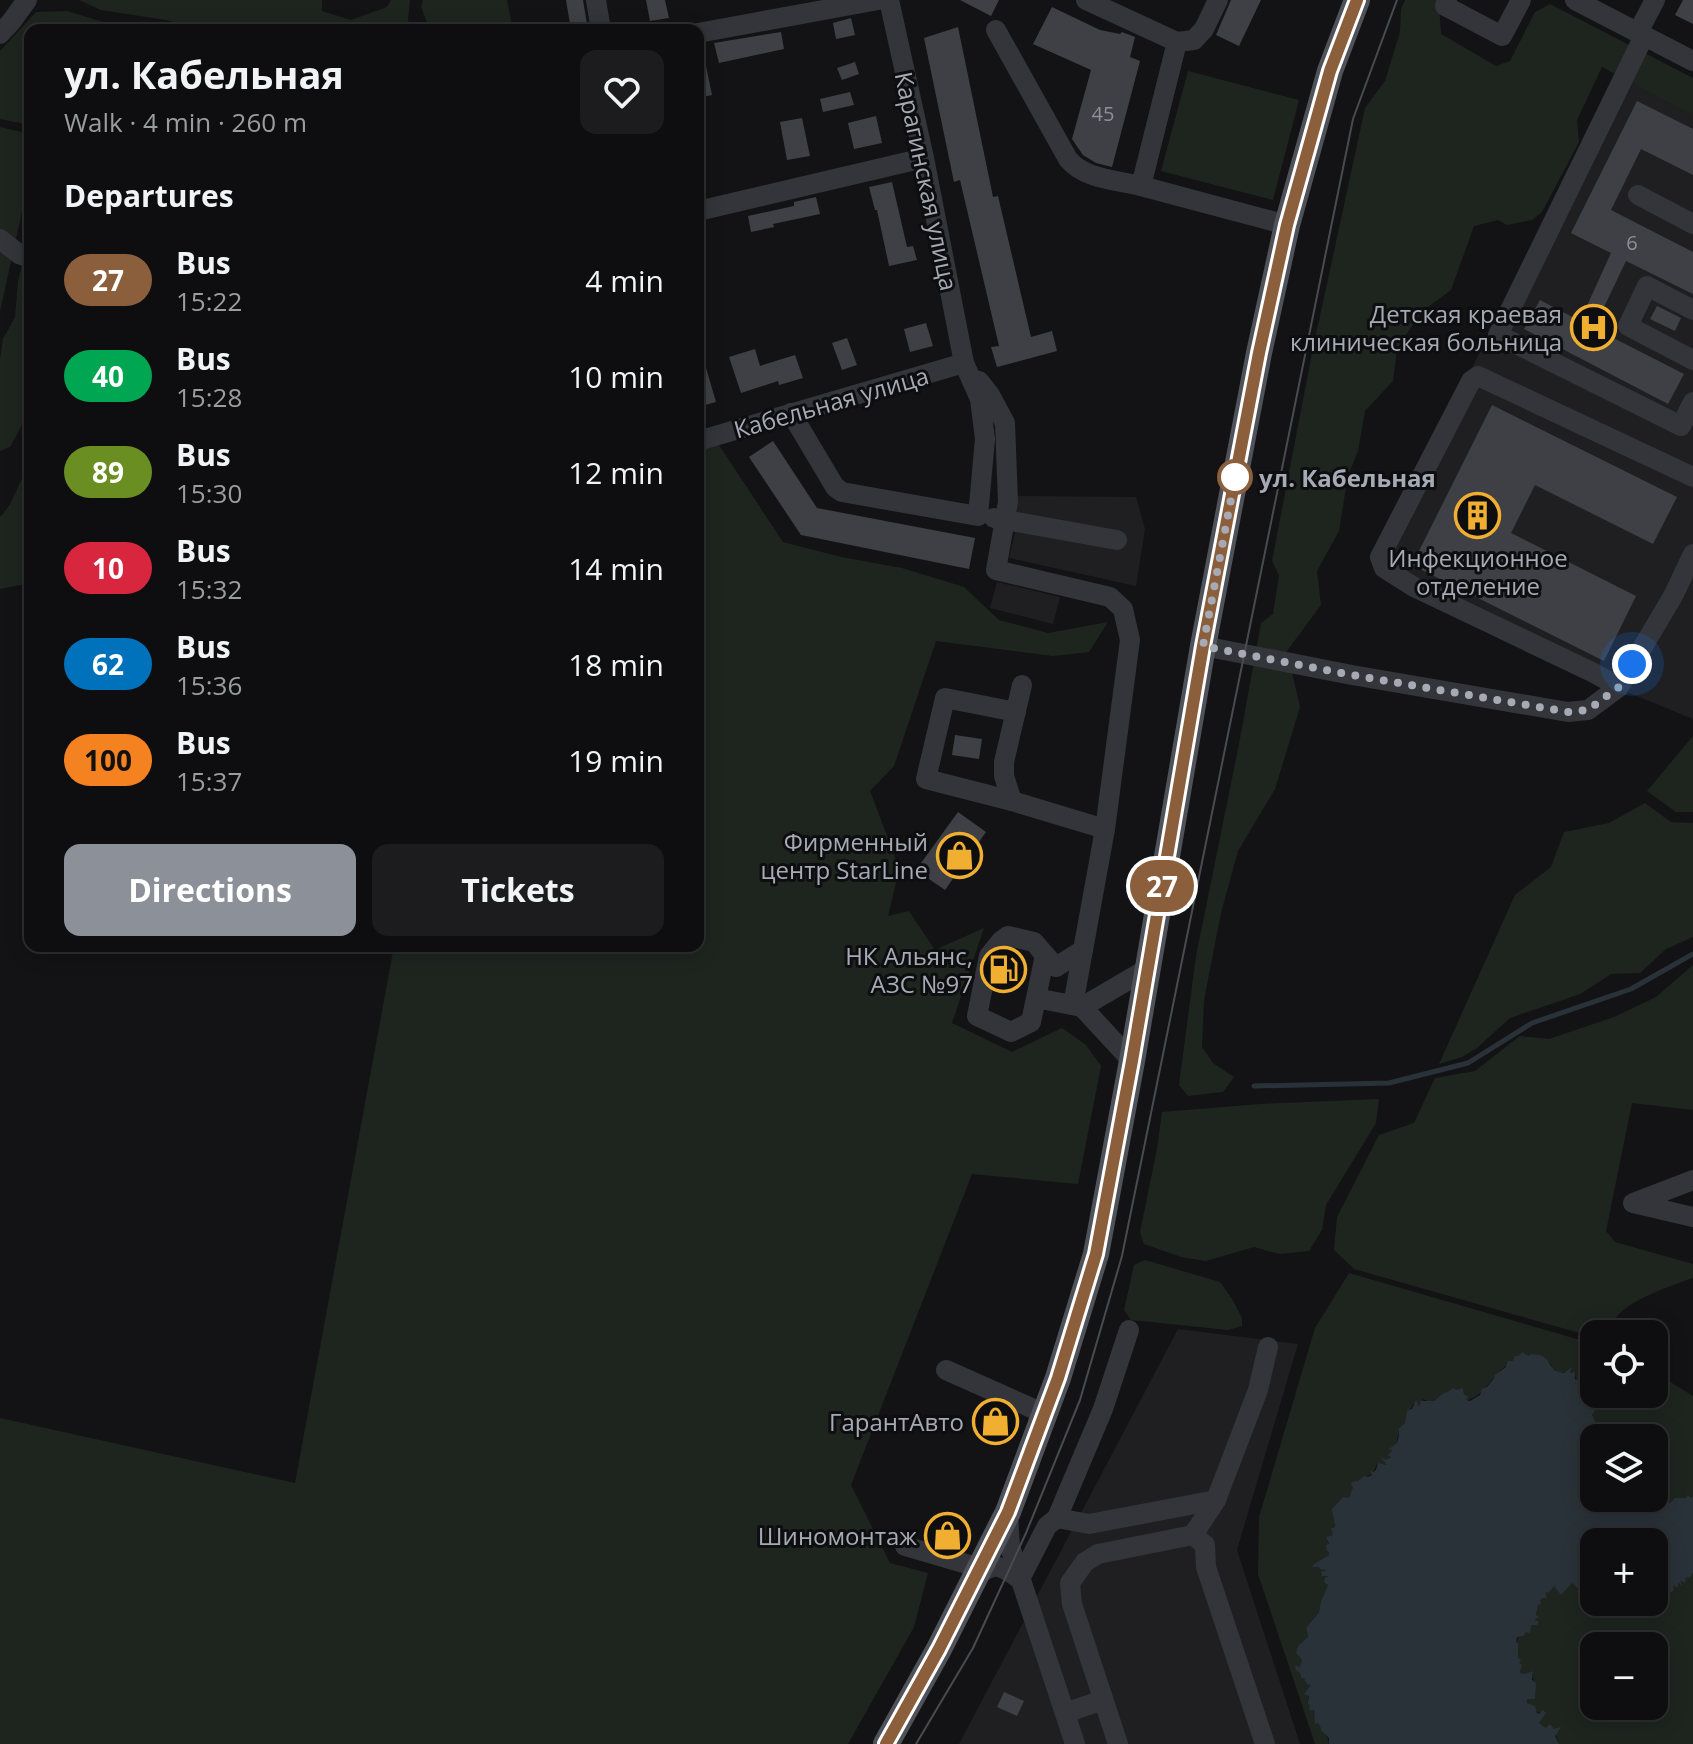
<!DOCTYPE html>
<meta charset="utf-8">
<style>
body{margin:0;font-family:"Open Sans",sans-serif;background:#1c1c1e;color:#f1f3f6;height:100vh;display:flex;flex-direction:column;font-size:30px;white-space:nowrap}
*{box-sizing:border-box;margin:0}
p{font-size:26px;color:#9b9c9f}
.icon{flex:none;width:44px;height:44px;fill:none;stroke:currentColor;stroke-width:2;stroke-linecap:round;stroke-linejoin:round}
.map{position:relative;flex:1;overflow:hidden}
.drawer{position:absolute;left:24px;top:24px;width:680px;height:928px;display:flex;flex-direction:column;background:#0e0e10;border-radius:16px;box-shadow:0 4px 20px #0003,0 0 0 2px #2e2e30}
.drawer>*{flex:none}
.badge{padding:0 16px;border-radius:26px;font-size:28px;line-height:52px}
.fabs{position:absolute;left:1580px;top:1320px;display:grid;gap:16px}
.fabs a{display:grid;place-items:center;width:88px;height:88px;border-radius:16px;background:#0e0e10;box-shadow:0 4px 20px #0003,0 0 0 2px #2e2e30;font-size:40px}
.you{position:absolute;width:40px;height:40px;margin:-20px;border:6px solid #fff;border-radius:50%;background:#1a73e8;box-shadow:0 0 0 12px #1a73e833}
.map>.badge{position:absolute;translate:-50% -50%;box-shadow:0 0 0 4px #fff}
h2{padding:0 40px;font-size:30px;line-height:72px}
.round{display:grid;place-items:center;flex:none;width:84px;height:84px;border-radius:16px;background:#1c1c1e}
.headline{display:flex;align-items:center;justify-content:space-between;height:136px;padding:0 40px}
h1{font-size:38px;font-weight:700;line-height:60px}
.action{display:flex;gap:16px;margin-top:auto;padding:16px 40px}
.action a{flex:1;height:92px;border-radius:16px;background:#8c9099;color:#fff;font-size:32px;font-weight:700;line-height:92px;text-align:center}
.action a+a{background:#1c1c1e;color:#f1f3f6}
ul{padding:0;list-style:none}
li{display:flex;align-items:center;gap:24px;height:96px;padding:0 40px}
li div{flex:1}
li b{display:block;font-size:30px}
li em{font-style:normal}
li .badge{min-width:88px;font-weight:700;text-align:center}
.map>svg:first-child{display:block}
</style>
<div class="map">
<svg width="1693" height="1744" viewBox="0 0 1693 1744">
<rect width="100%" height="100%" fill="#131315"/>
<g fill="#1f1f22">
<polygon points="1628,57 1693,90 1693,719 1595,679 1374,563"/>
<polygon points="1017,496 1136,497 1145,529 1136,586 1009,558 1016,528"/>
<polygon points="997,582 1060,597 1053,624 990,608"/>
<polygon points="1178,1329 1298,1344 1237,1550 1300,1744 959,1744"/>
</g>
<g fill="#1e251f" fill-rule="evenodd">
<polygon points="79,0 322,0 322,11 351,20 387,7 391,0 410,0 408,19 410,30 284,30 274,28 265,30 198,30 196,28 166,20 101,10"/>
<polygon points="423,0 507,0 513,30 430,30 421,7"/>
<polygon points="1405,0 1441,0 1439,5 1441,34 1496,66 1510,61 1535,12 1550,4 1693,78 1693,115 1602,67 1577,120 1579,142 1542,212 1532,220 1507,225 1498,220 1474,226 1451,290 1421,312 1397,349 1393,381 1365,411 1358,451 1348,475 1339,531 1317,571 1321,605 1287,651 1300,707 1275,789 1238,851 1221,913 1204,1000 1202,1047 1213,1063 1234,1077 1223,1092 1188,1096 1179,1085 1196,956 1239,744 1261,623 1273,614 1279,575 1272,561 1312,353 1365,108 1385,81 1400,32 1401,9"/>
<polygon points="67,11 129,30 30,30 30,125 0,119 0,51 36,12"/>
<polygon points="1188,71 1299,100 1273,200 1161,171"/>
<polygon points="0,127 30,134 30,176 0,311"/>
<polygon points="30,233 30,410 10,447 0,451 0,359 3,339 15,317 18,281"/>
<polygon points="717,442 783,542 841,557 902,568 964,587 999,620 1048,633 1108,622 1089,652 1053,656 936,641 894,766 870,791 891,846 899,870 888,916 909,911 935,950 984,928 952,1023 1012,1052 1062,1028 1086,1045 1101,1066 1078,1184 972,1174 851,1485 890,1563 928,1573 914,1627 848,1744 0,1744 0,1418 295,1483 394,946 698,946 698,448"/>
<path d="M30 466V583L0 589V517C15 503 17 482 30 466Z"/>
<polygon points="1693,736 1693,812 1676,812 1647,791"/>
<polygon points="1645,803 1671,822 1693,823 1693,937 1666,949 1640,973 1611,974 1580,994 1510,1018 1477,1048 1462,1057 1439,1064 1515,895 1551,867 1564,832 1609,823"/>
<path d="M1693 965V1110L1632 1103 1606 1231 1615 1242 1693 1264V1278C1672 1285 1639 1297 1622 1311 1612 1320 1610 1334 1594 1334V1337L1354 1269 1334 1250 1337 1217 1379 1135 1414 1123 1435 1078 1475 1071 1520 1036 1549 1039 1614 1017 1656 997Z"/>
<polygon points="1379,1099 1376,1123 1326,1205 1322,1230 1309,1251 1279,1254 1254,1247 1206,1261 1181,1257 1144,1244 1140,1232 1157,1149 1162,1112 1260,1104"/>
<polygon points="1145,1260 1220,1282 1232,1299 1242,1318 1242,1326 1228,1330 1131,1320 1124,1310 1134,1265"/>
<path d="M1349 1273 1594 1344V1393H1590L1588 1384 1582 1385 1576 1379 1575 1373 1558 1372 1555 1369 1552 1370 1551 1364 1534 1354H1530L1529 1356H1519C1514 1360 1508 1365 1502 1369 1488 1381 1485 1394 1466 1401L1463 1389 1439 1396 1436 1401 1429 1402 1423 1399 1421 1407 1418 1408 1413 1404 1405 1423 1398 1429C1399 1440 1394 1446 1392 1456L1385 1460 1388 1465 1377 1464 1372 1474 1358 1481 1353 1487 1349 1499 1333 1517 1335 1527H1332L1334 1535 1326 1537 1329 1545V1555L1314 1564 1326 1571 1325 1572 1328 1577 1325 1579 1328 1585 1321 1601 1319 1612 1306 1628 1308 1637 1299 1657 1303 1660 1301 1674 1311 1684 1308 1699C1313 1708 1315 1717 1320 1725 1324 1733 1328 1735 1329 1744H1315L1258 1574 1259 1517 1315 1328Z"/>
<polygon points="1654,1372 1693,1396 1693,1496 1691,1498 1675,1498 1670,1503 1654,1497 1654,1438 1604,1438 1600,1437 1595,1430 1592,1413 1595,1411 1593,1408 1593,1404 1597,1406 1599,1403 1593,1399 1594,1397 1598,1397 1596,1394 1654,1394"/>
<path d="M1693 1573V1744H1559L1554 1729 1546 1728 1539 1723 1540 1714 1527 1703V1699H1534L1533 1671 1523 1674 1520 1672 1522 1665 1519 1664C1517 1656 1519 1650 1516 1643L1518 1639 1517 1637 1536 1621 1535 1620 1539 1600C1543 1595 1547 1588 1554 1586 1566 1581 1584 1582 1594 1590V1602H1636L1638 1612 1654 1602V1580L1660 1579 1659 1589 1661 1593 1665 1587 1673 1586 1680 1579C1685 1580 1690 1577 1693 1573ZM1594 1646H1654V1706H1594Z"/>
</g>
<path fill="#2a3239" d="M1522 1352 1529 1356 1530 1354C1556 1354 1543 1370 1564 1373L1572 1367 1570 1373 1575 1372V1379L1579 1381 1581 1380 1583 1385 1586 1382 1591 1383 1588 1385 1592 1389 1590 1393 1596 1394 1599 1398 1595 1397 1594 1399 1601 1403 1598 1407 1593 1405V1408L1595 1411 1592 1415 1595 1421 1593 1424 1600 1437 1604 1438H1594V1498L1654 1497 1670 1503 1675 1498H1686L1688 1495 1691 1498 1693 1496V1573L1690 1577 1686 1578 1685 1583 1680 1580 1682 1586 1678 1582V1587L1673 1586 1674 1590 1670 1593 1665 1587 1661 1594 1659 1589 1656 1587 1660 1579 1654 1580V1542H1594V1590L1590 1586 1582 1592 1572 1583 1561 1595 1554 1586 1548 1593 1545 1592 1547 1598H1542L1540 1600 1541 1604 1538 1605 1536 1615 1540 1618H1536L1535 1620 1539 1622 1537 1625H1531L1530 1633 1526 1632 1523 1636 1517 1637 1516 1643H1518V1658L1521 1659 1519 1663 1522 1665 1520 1672 1523 1674 1533 1671 1532 1680 1536 1683 1535 1699H1527V1703L1535 1706 1537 1713 1540 1714 1543 1710 1546 1713 1539 1723 1546 1728 1550 1724 1554 1729 1561 1727 1555 1736 1559 1744H1329V1738L1321 1730V1728L1318 1723 1315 1724 1314 1710H1309L1310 1706 1308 1703 1309 1696 1304 1694 1311 1685 1307 1684 1304 1678H1301V1674L1296 1670 1295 1665 1300 1667 1302 1660 1296 1653 1298 1646 1308 1637 1306 1628 1319 1612 1321 1601 1328 1585 1324 1582 1325 1578 1328 1576H1322L1321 1572 1326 1570 1320 1569 1319 1567H1312L1314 1564 1329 1555V1552L1327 1551 1326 1545 1329 1544 1326 1537 1333 1535 1331 1528 1335 1527 1332 1509 1343 1497 1349 1498 1353 1487 1351 1485 1352 1482 1358 1481 1364 1476 1368 1477 1372 1475 1370 1470 1373 1472 1376 1470 1378 1463 1387 1465 1380 1456 1385 1460 1391 1457 1388 1455 1393 1450 1388 1449C1398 1446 1400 1438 1398 1429L1405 1423 1407 1411 1412 1409 1416 1400 1419 1407 1421 1401H1435C1443 1391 1447 1394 1453 1388L1457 1390 1463 1388 1464 1394 1468 1397 1466 1400 1470 1401 1480 1395 1482 1389 1487 1387 1494 1378 1495 1375 1506 1367 1508 1361H1513L1515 1356H1519Z"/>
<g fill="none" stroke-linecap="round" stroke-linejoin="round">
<polyline stroke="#2a3239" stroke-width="5" points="1254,1086 1389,1083 1468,1063 1532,1023 1631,989 1693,954"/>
</g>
<g fill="#3f4045">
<polygon points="566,0 583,0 588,30 571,30"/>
<polygon points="646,0 665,0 669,18 650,21"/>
<polygon points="960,0 999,0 991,16"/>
<polygon points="1231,0 1261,0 1239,46 1216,35"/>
<polygon points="1683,0 1693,0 1693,24 1675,15"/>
<polygon points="1052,7 1100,30 1120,34 1122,32 1135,37 1130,57 1140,61 1112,167 1096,163 1083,155 1072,139 1091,70 1033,44"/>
<polygon points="851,18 855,35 836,39 833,23"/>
<polygon points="958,27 993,197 998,196 1031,337 1052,331 1057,351 997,367 991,347 999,346 960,180 954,182 924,38"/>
<polygon points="781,32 784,49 719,63 714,43"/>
<polygon points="704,56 712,95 698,98 698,57"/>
<polygon points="855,62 859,74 842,80 837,68"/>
<polygon points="850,92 854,105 823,112 820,99"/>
<polygon points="1637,101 1693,129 1693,175 1641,149 1611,210 1693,252 1693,294 1626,261 1594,328 1684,374 1668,404 1524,329 1540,300 1580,321 1611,253 1571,233"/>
<polygon points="876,116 882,143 854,149 848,123"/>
<polygon points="802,118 810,156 787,160 780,122"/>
<polygon points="892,182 907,247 913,246 917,260 889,266 877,210 875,210 869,187"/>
<polygon points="816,197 820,214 773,224 774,227 751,232 748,216 794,206 794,202"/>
<polygon points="1657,306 1681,318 1675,331 1650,319"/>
<polygon points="926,323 933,346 910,352 904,329"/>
<polygon points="847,338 857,365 842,370 832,343"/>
<polygon points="755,349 760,366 795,355 803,378 779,385 778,381 741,393 729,357"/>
<polygon points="702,354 716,402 698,407 698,355"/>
<polygon points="1492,405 1677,497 1653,544 1535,485 1511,533 1636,596 1604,661 1412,565"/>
<polygon points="773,441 817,508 975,538 969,569 801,535 749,457"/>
<polygon points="955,735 982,739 979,759 952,755"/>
<polygon points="958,812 986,832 945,890 916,870"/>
<polygon points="1003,959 1015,961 1012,978 999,975"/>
<polygon points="987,1402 1000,1408 988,1435 975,1430"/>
<polygon points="943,1523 960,1530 954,1547 936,1540"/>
<polygon points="1004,1692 1024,1701 1017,1716 997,1707"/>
</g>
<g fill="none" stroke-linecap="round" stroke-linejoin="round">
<g stroke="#34353a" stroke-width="20">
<polyline points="596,0 601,30"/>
<polyline points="1447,0 1445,6 1502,36 1521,0"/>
<polyline points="1575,0 1693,61"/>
<path d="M996 30 1068 159C1084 179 1116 180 1141 186L1177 42 1086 0"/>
<polyline points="1638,32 1655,0"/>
<polyline points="698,33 878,0"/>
<polyline points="0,34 11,22 27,0"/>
<polyline points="1644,36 1498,335 1681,426 1693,402"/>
<polyline points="1177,42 1194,40 1204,29 1218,0"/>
<polyline points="1141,186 1287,225"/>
<polyline points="1638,195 1693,224"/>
<polyline points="698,211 924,158"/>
<polyline points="0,239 19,254 30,258"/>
<polyline points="1693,310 1647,286 1628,326 1693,360"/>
<polyline points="979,381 990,395 1005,423 1008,502 996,570 1110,597 1123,609 1130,640 1105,829 1073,1005"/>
<polyline points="791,413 835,487 842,492 978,516 985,439 980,399 964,363 924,158 889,0"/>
<polyline points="698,441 964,363"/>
<polyline points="1693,477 1478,376 1471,381 1380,557 1384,568 1414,587 1594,673 1619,687 1673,596 1693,554"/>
<polyline points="994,518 1117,540"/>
<polyline points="1203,646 1352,675 1568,712 1588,710 1619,687"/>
<polyline points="1022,685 1004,762 1004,776 1012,801 1105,829"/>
<polyline points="1012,801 926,779 945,698 1016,712"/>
<polyline points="1045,955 1056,967 1083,950"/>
<polyline points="1036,998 1031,1022 1011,1032 977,1016 989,956 1001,941 1008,936 1034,942 1045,955 1036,998 1082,1007 1147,969"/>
<polyline points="1082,1007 1132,1061"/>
<polyline points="1693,1180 1633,1203 1693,1217"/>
<polyline points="946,1370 1045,1414"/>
<polyline points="1008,1512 1010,1547 1075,1744"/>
<polyline points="1057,1518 1089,1524 1216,1500"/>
<polyline points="1193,1535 1216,1500 1258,1390 1268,1347"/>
<polyline points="905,1546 980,1568"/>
<path d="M976 1576C997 1561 1000 1566 1020 1579L1047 1526 1057 1518 1103 1409 1129 1330"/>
<polyline points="1065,1713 1103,1700"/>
<polyline points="1118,1744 1072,1604 1070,1583 1085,1562 1098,1554 1193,1535 1205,1545 1206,1567 1265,1744"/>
</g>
<polyline stroke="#505259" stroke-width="26" points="886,1744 939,1649 1008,1512 1058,1378 1096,1254 1132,1061 1203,646 1259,353 1287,225 1330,71 1357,0"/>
<polyline stroke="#494b51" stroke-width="2" points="916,1744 973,1648 1026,1533 1080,1400 1122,1256 1353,119 1397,0"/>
</g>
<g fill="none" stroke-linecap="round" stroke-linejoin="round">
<defs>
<polyline id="line" points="886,1744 939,1649 1008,1512 1058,1378 1096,1254 1132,1061 1203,646 1259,353 1287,225 1330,71 1357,0"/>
</defs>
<use href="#line" stroke="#fff" stroke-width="18"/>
<use href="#line" stroke="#8b5e3c" stroke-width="12"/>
<polyline stroke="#a5aab5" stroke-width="8" stroke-dasharray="0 14.4" points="1235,477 1237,468 1203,646 1352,675 1568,712 1588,710 1604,698 1619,687 1632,664"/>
</g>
<defs>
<symbol id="hospital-ring" viewBox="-11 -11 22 22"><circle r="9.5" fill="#0e0e10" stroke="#f0af30" stroke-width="1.5"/><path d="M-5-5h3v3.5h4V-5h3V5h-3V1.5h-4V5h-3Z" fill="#f0af30"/></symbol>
<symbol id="building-ring" viewBox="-11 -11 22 22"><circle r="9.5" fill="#0e0e10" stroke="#f0af30" stroke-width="1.5"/><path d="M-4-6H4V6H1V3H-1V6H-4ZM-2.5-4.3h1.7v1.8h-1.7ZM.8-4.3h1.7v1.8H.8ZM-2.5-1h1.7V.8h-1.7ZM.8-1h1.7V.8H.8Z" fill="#f0af30"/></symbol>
<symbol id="shop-ring" viewBox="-11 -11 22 22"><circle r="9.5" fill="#0e0e10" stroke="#f0af30" stroke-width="1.5"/><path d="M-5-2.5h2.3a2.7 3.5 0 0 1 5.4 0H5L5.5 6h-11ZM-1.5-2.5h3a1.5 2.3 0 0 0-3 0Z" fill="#f0af30"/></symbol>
<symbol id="fuel-ring" viewBox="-11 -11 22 22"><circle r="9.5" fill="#0e0e10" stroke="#f0af30" stroke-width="1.5"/><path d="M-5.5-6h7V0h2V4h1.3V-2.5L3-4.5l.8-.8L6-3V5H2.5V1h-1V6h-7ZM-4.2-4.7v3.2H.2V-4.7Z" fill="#f0af30"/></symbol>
</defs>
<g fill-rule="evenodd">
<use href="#hospital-ring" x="1568" y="302" width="51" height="51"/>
<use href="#building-ring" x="1452" y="490" width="51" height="51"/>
<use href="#shop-ring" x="934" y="830" width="51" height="51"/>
<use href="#fuel-ring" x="978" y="944" width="51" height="51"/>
<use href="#shop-ring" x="970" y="1396" width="51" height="51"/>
<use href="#shop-ring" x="922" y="1510" width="51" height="51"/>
</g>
<circle fill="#fff" stroke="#8b5e3c" stroke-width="4" cx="1235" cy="477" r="16"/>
<g text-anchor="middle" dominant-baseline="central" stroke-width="6" stroke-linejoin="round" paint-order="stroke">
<g font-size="20" fill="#8c9099">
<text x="1103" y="113">45</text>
<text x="1632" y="242">6</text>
</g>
<g font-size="24" fill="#a5aab5" stroke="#0e0e10">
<text transform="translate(927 181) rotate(78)">Карагинская улица</text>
<text transform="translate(831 402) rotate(-16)">Кабельная улица</text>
</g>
<g font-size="24" fill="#a5aab5" stroke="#0e0e10" text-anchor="end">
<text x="1562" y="313">Детская краевая<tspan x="1562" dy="28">клиническая больница</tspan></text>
<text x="1478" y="557" text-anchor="middle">Инфекционное<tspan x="1478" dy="28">отделение</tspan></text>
<text x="928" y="841">Фирменный<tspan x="928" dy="28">центр StarLine</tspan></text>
<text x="973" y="955">НК Альянс,<tspan x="973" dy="28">АЗС №97</tspan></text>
<text x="964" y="1421">ГарантАвто</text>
<text x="917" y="1535">Шиномонтаж</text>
</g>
<g font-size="24" font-weight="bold" fill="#a5aab5" stroke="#0e0e10" text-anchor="start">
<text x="1259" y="477">ул. Кабельная</text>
</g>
</g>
</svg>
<div class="fabs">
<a><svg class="icon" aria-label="locate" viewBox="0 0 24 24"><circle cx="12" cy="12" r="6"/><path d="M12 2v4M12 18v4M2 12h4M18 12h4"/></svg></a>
<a><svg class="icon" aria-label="layers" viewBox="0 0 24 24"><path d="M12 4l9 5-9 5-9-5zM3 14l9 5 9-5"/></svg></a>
<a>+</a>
<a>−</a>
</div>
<div class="you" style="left:1632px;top:664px"></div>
<b class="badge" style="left:1162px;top:886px;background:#8b5e3c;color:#fff">27</b>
<section class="drawer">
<div class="headline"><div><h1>ул. Кабельная</h1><p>Walk · 4 min · 260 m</p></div><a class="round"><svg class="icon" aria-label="heart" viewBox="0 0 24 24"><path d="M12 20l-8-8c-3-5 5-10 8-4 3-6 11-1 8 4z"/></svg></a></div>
<h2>Departures</h2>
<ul>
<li><span class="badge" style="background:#8b5e3c;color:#fff">27</span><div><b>Bus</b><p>15:22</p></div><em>4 min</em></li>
<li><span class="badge" style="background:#00a651;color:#fff">40</span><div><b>Bus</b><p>15:28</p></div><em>10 min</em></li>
<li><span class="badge" style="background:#6b8e23;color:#fff">89</span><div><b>Bus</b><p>15:30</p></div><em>12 min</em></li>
<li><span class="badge" style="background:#d7263d;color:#fff">10</span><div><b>Bus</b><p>15:32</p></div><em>14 min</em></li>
<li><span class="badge" style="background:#0072bc;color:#fff">62</span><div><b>Bus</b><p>15:36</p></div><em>18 min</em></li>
<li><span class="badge" style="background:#f58220;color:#111">100</span><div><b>Bus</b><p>15:37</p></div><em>19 min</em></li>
</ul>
<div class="action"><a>Directions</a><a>Tickets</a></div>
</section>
</div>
